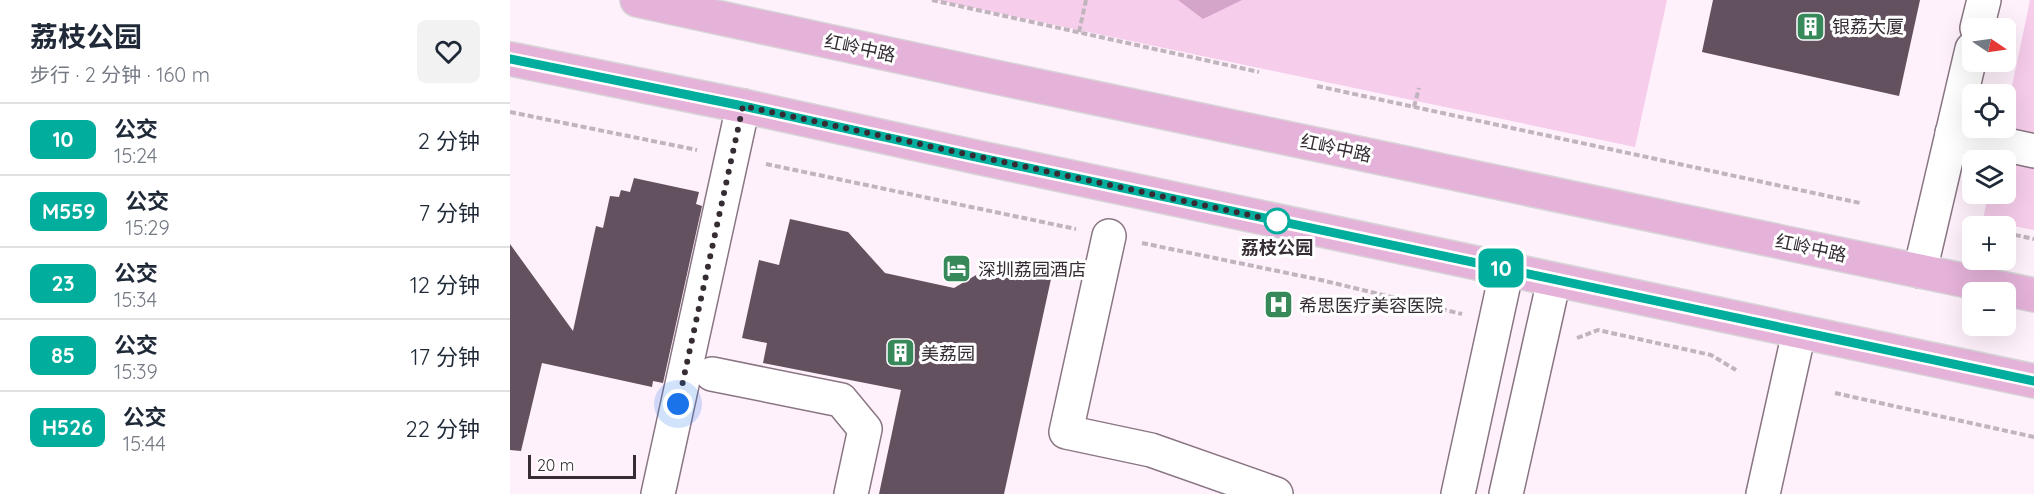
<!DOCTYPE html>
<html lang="zh">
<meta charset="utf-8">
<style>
body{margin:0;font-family:Quicksand,"Noto Sans SC",sans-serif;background:#f2f2f3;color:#1f2937;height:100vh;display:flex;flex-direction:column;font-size:22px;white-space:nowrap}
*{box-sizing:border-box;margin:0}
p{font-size:20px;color:#747a83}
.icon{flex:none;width:33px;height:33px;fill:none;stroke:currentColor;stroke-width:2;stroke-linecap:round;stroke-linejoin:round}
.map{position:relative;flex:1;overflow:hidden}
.panel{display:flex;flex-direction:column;background:#fff;width:510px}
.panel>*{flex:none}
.badge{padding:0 12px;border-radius:9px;font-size:21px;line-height:39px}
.needle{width:39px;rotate:103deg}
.controls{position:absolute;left:1452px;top:18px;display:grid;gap:12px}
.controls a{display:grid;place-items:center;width:54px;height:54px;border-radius:9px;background:#fff;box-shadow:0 6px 24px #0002;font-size:30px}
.scale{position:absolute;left:18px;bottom:15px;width:108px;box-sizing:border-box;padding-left:6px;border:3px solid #352d33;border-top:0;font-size:16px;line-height:21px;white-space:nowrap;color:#352d33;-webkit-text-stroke:4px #fff;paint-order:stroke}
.you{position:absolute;width:30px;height:30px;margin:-15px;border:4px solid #fff;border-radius:50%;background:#1a73e8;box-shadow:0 0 0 9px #1a73e833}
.map>.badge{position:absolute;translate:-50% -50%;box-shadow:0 0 0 3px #fff}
.round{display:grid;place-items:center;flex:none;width:63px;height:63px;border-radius:9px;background:#f2f2f3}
.head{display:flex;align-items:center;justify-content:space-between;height:102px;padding:0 30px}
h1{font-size:28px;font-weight:700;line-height:45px}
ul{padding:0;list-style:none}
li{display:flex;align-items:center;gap:18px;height:72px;padding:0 30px;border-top:2px solid #e0e1e3}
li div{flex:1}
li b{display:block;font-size:22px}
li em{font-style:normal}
li .badge{min-width:66px;font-weight:700;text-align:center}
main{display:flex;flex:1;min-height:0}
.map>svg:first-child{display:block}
</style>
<main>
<section class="panel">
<div class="head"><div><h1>荔枝公园</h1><p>步行 · 2 分钟 · 160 m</p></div><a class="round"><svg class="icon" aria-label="heart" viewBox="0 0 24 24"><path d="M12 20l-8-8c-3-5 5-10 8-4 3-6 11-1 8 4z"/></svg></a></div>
<ul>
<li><span class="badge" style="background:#01ad9c;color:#fff">10</span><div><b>公交</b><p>15:24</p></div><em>2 分钟</em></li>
<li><span class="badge" style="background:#01ad9c;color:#fff">M559</span><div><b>公交</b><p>15:29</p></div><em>7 分钟</em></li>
<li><span class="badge" style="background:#01ad9c;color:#fff">23</span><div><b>公交</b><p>15:34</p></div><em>12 分钟</em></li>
<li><span class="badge" style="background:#01ad9c;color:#fff">85</span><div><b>公交</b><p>15:39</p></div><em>17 分钟</em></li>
<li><span class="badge" style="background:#01ad9c;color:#fff">H526</span><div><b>公交</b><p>15:44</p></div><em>22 分钟</em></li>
</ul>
</section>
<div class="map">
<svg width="1524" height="494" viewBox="0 0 1524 494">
<rect width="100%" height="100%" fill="#fff1fb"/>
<g fill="#f6cdeb">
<polygon points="426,0 1157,0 1125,147"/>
<polygon points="1520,0 1524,0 1524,230 1473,220 1478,194 1496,194 1496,160 1486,160 1493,128 1496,128 1496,115"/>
</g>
<polygon fill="#d5a5c9" points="668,0 732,0 693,19"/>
<g fill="#63515f">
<polygon points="1203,0 1410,0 1389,96 1192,52"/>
<polygon points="124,178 189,192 186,204 192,206 153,383 143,381 142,387 32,363 11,451 0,450 0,244 63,331 86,226 93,228 100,196 109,197 111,190 120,192"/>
<polygon points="280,219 338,232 375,273 444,288 483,265 541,279 494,494 369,494 391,390 253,363 257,343 232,338 249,260 269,265"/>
</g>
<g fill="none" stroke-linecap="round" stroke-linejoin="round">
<defs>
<g id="minor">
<polyline points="1467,28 1474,0"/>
<polyline points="1442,133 1524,151"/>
<polyline points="599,236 556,432 641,450 766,494"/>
<polyline points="1410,271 1462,49"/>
<polyline points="202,374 331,400 355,429 341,494"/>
<polyline points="148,494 233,106"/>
<polyline points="948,494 997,269"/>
<polyline points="996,494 1044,280"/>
<polyline points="1253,494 1289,332"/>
</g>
<g id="major">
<polyline points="127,0 485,77 1524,295"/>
<polyline points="0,59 233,106 466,157 1524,381"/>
</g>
</defs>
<use href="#minor" stroke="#897583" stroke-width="36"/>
<use href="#major" stroke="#d7d5d6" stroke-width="36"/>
<g stroke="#c0b4bd" stroke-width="4" stroke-dasharray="6 3" stroke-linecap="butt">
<polyline points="422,0 749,72"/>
<polyline points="569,32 576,0"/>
<polyline points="807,86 1350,203"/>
<polyline points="904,107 909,88"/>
<polyline points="0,112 187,150"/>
<polyline points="256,164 566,229"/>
<polyline points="1496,233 1524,239"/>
<polyline points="632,243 811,280 952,314"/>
<polyline points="1067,338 1088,330 1201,355 1226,370"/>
<polyline points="1325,393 1524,437"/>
</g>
<use href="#minor" stroke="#fff" stroke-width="33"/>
<use href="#major" stroke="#e5b2da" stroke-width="33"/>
</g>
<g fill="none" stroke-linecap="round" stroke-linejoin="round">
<defs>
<polyline id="line" points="0,59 233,106 466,157 1524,381"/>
</defs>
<use href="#line" stroke="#fff" stroke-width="14"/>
<use href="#line" stroke="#01ad9c" stroke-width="9"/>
<polyline stroke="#352d33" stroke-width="6" stroke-dasharray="0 10.8" points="168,404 233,106 767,221"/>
</g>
<defs>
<symbol id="building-square" viewBox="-11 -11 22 22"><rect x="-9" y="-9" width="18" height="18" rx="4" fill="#37895a" stroke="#fff"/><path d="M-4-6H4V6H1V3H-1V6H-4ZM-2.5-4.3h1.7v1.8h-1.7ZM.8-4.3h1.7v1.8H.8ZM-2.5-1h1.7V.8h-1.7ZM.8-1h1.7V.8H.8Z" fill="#fff"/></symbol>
<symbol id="hotel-square" viewBox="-11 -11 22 22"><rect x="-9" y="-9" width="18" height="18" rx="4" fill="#37895a" stroke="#fff"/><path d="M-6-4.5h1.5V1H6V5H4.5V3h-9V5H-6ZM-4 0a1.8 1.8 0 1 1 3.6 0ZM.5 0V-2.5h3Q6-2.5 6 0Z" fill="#fff"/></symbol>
<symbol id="hospital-square" viewBox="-11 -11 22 22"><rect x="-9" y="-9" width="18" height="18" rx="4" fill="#37895a" stroke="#fff"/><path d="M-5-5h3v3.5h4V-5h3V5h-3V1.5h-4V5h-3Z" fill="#fff"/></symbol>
</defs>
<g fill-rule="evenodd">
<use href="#building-square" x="1284" y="10" width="33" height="33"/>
<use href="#hotel-square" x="430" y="252" width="33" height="33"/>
<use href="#hospital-square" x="752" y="288" width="33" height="33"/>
<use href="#building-square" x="374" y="336" width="33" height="33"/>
</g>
<circle fill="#fff" stroke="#01ad9c" stroke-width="3" cx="767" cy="221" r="12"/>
<g text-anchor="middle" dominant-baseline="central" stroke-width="6" stroke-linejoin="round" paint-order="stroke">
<g font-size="18" fill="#352d33" stroke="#fff" text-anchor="start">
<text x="1322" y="26">银荔大厦</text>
<text x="468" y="269">深圳荔园酒店</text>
<text x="789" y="305">希思医疗美容医院</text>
<text x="411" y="353">美荔园</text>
</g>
<g font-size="18" fill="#352d33" stroke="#fff">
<text transform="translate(350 48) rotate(12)">红岭中路</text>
<text transform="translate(826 148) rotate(12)">红岭中路</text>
<text transform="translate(1301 248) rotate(12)">红岭中路</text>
</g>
<g font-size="18" font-weight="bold" fill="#352d33" stroke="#fff">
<text x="767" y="247">荔枝公园</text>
</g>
</g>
</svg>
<div class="controls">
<a><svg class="needle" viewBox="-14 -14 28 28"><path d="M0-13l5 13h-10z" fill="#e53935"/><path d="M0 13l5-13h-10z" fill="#747a83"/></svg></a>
<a><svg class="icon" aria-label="locate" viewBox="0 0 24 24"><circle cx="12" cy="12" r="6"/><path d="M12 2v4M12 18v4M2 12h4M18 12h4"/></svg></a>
<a><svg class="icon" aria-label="layers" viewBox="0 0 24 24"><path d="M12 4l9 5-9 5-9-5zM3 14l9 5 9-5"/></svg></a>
<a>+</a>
<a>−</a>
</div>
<div class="scale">20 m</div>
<div class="you" style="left:168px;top:404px"></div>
<b class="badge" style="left:991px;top:268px;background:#01ad9c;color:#fff">10</b>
</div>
</main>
